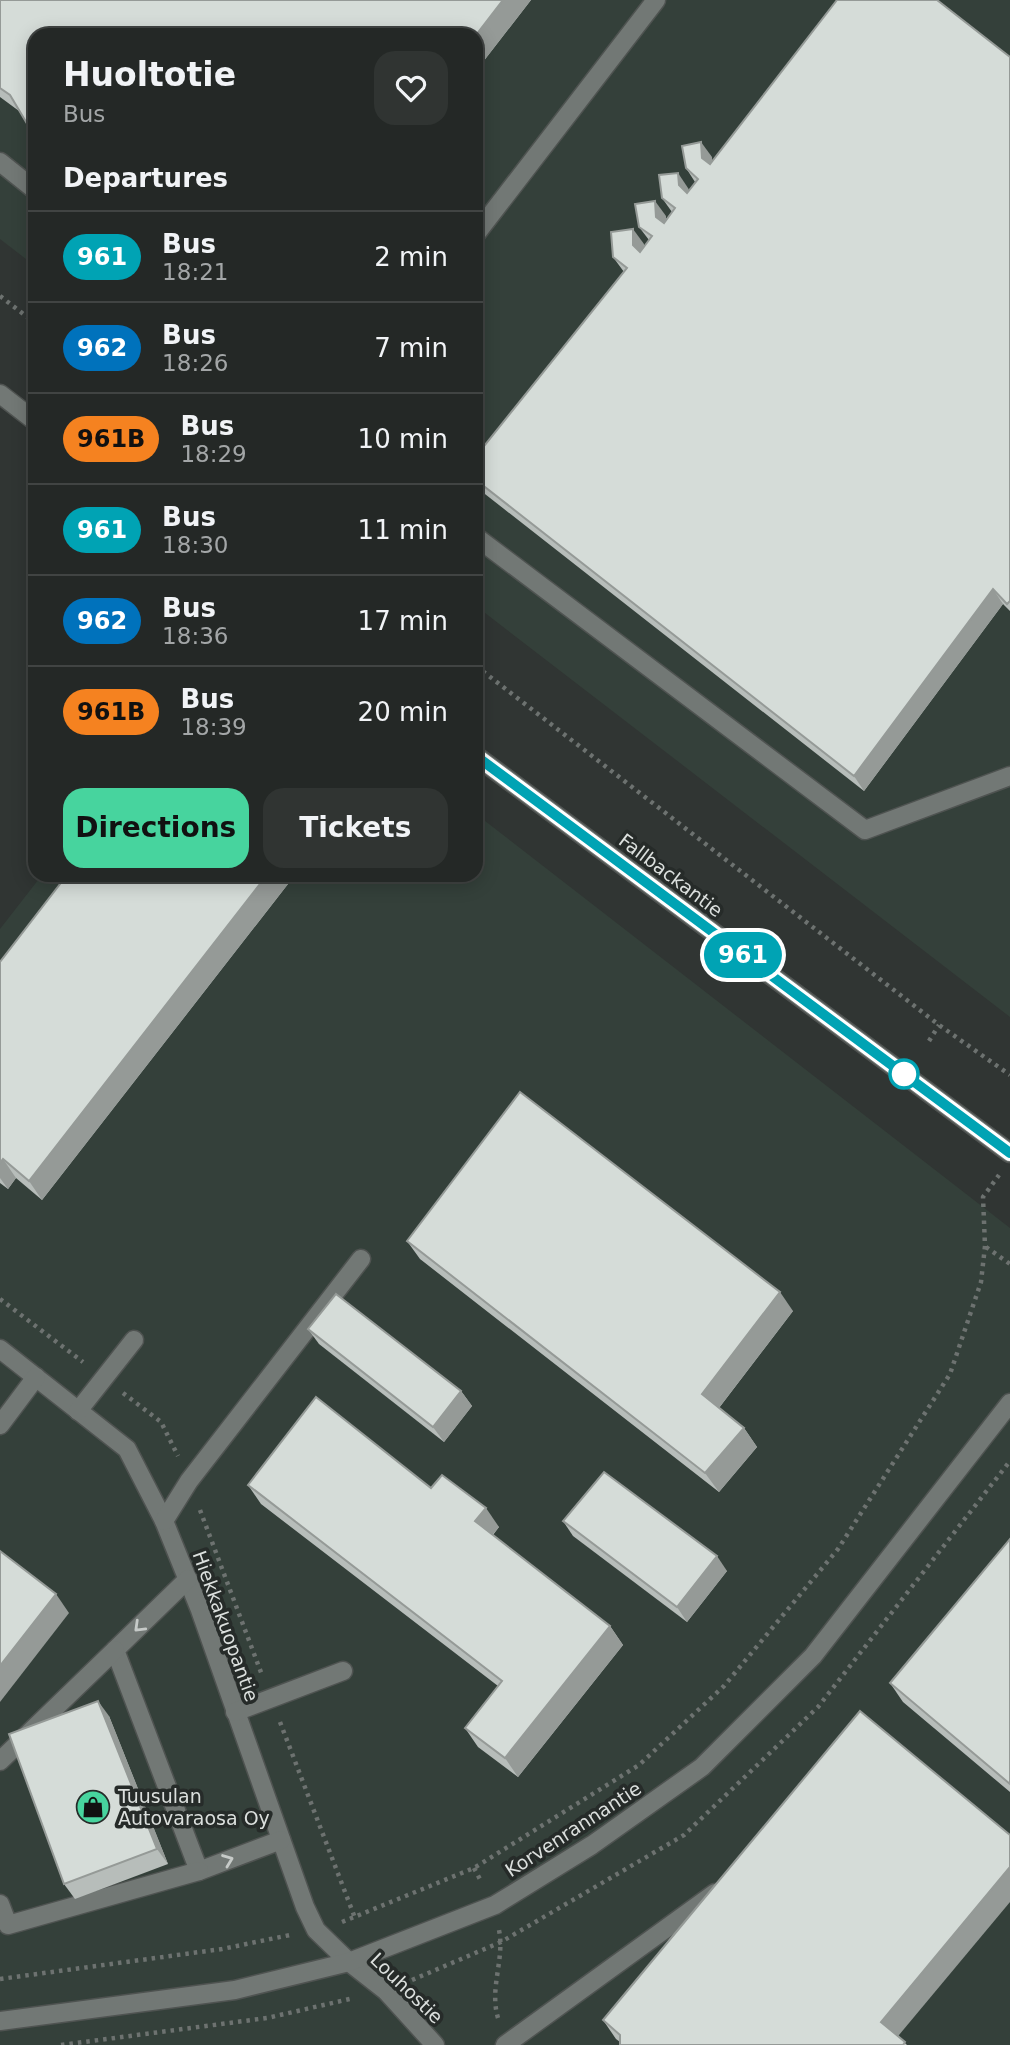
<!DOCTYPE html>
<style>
body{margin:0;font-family:"DejaVu Sans",sans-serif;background:#303432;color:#f1f3f6;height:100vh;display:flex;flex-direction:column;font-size:26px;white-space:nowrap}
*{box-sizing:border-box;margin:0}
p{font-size:23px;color:#a3a6a7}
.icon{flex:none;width:38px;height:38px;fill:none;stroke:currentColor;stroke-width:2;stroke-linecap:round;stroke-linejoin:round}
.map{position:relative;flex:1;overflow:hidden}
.sheet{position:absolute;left:28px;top:28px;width:455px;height:854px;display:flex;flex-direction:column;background:#242826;border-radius:21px;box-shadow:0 4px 18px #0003,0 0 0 2px #414443}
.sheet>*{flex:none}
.badge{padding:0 14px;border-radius:23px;font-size:24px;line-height:46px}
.map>.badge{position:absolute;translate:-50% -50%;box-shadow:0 0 0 4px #fff}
h2{padding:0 35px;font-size:26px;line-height:63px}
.round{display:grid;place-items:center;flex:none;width:74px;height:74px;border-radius:21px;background:#303432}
.headline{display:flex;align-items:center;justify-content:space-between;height:119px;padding:0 35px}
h1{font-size:33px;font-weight:600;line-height:52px}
.cta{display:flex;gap:14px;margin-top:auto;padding:14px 35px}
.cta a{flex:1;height:80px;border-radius:21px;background:#47d49e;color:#111;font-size:28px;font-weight:600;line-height:80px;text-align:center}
.cta a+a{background:#303432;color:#f1f3f6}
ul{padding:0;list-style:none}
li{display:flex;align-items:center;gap:21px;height:91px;padding:0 35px;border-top:2px solid #414443}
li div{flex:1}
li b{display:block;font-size:26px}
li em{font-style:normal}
li .badge{min-width:77px;font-weight:700;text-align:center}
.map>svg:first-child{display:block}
</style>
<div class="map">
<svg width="1010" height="2045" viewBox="0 0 1010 2045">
<rect width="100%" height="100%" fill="#303533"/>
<g fill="#34403a">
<polygon points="0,0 1010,0 1010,1017 476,606 476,35 35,35 35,266 0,239"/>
<polygon points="476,814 1010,1228 1010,2045 0,2045 0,929 42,875 476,875"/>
</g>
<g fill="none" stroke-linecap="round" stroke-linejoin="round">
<defs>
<g id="minor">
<polyline points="0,162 35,190"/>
<polyline points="476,234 656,0"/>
<polyline points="0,394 35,421"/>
<polyline points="476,537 865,830 1010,776"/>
<polyline points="476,756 1010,1153"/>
<polyline points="0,1349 127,1449 164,1521 200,1610 305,1907 316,1930 349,1962 386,1991 435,2045"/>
<polyline points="78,1411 134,1340"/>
<polyline points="0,1425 36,1377"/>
<polyline points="164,1521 189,1481 361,1259"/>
<polyline points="188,1579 115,1650 199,1871 281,1840"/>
<polyline points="235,1712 343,1671"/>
<polyline points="0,1761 115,1650"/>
<polyline points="0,1904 8,1925 199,1871"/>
<polyline points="0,2021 235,1990 349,1962 495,1905 592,1845 702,1767 813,1656 1010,1403"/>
<polyline points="505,2045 715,1893"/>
</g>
</defs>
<use href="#minor" stroke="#4f5351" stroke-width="21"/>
<g stroke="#6d7270" stroke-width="4.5" stroke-dasharray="3.5 5" stroke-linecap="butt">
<polyline points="0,296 35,323"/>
<polyline points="476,666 939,1025 1010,1075"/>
<polyline points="929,1041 939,1025"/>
<polyline points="986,1247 1010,1264"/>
<polyline points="0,1299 83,1362"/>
<polyline points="123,1393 161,1422 178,1456"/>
<polyline points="200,1510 262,1675"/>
<polyline points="280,1722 355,1918"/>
<polyline points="474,1868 482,1883"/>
<polyline points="342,1922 474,1868 639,1765 724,1686 838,1549 950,1374 981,1282 985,1246 983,1197 999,1175"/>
<polyline points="0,1979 222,1949 290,1935"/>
<polyline points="412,1980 501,1942 684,1835 818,1707 1010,1461"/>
<path d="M498 2018C489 1988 505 1959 499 1930"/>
<polyline points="61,2045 267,2018 354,1998"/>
</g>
<use href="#minor" stroke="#727875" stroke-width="18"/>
</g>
<g fill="#b7bdba">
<polygon points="0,0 531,0 476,71 476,35 19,111 0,97"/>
<polygon points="1010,57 1010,611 1003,604 864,791 476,487 476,456 624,272 613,257 644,244 644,247 649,240 639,227 666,216 666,219 672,212 662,198 688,188 689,191 695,182 686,168 712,157 712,161"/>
<polygon points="67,875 295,875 42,1200 16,1178 8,1189 0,1183 0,962"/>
<polygon points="407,1241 793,1311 719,1408 744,1428 757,1447 719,1492 420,1259"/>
<polygon points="308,1329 461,1391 472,1406 444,1442 319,1344"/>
<polygon points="248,1485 431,1488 499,1527 493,1535 610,1626 623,1645 518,1777 478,1747 465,1728 498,1686 261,1504"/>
<polygon points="563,1521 727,1571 687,1622 573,1536"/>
<polygon points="1010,1539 1010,1792 903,1702 890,1683"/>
<polygon points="109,1716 168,1864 75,1899 64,1884"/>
<polygon points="603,2020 898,2036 907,2045 620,2045 620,2042 616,2039"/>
</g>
<g fill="#959a97">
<polygon points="503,0 531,0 476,71 476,35"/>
<polygon points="701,142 712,157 713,173 702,158"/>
<polygon points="678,173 688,188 690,200 679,185"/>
<polygon points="655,201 666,216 666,232 656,217"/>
<polygon points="633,229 644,244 643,260 633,245"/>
<polygon points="993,589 1003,604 864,791 854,776"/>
<polygon points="267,875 295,875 42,1200 29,1181"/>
<polygon points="3,1159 16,1178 8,1189 0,1178 0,1163"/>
<polygon points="780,1292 793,1311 715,1413 702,1394"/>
<polygon points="461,1391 472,1406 444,1442 433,1427"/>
<polygon points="744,1428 757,1447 719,1492 705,1473"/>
<polygon points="486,1508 499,1527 488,1540 475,1521"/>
<polygon points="717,1556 727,1571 687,1622 677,1607"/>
<polygon points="56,1594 69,1613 0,1702 0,1666"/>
<polygon points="610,1626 623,1645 518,1777 505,1758"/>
<polygon points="98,1701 109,1716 168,1864 157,1849"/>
<polygon points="1010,1867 1010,1902 894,2041 881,2022"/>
</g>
<g fill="#d5dcd8" stroke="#959a97" stroke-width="2">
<polygon points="0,0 503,0 476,35 35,35 35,137 10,95 0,88"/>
<polygon points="837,0 937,0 1010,57 1010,601 1007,604 993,589 854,776 476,480 476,456 627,268 613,257 611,232 633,229 633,245 640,252 652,236 639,227 635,204 655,201 656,217 664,223 675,208 662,198 659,175 678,173 679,185 687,193 698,179 686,168 682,146 701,142 702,158 710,164"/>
<polygon points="67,875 267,875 29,1181 3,1159 0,1163 0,962"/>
<polygon points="520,1092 780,1292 702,1394 744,1428 705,1473 407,1241"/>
<polygon points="336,1294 461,1391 433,1427 308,1329"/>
<polygon points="316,1397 431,1488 442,1475 486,1508 475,1521 610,1626 505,1758 465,1728 502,1681 248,1485"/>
<polygon points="604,1472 717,1556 677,1607 563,1521"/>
<polygon points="1010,1539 1010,1784 890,1683"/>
<polygon points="0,1551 56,1594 0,1666"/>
<polygon points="98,1701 157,1849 64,1884 9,1734"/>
<polygon points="860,1711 1010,1835 1010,1867 881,2022 905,2042 903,2045 620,2045 620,2035 603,2020"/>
</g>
<defs><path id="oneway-chevron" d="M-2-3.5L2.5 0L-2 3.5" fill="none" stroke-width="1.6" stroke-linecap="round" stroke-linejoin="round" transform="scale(1.75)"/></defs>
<g stroke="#c6cac8">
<use href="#oneway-chevron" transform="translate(139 1627) rotate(136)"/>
<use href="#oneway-chevron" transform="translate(228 1860) rotate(-21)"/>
</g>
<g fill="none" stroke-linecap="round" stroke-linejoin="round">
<defs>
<polyline id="line" points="476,756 1010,1153"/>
</defs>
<use href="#line" stroke="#fff" stroke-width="16"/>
<use href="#line" stroke="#00a3b4" stroke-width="10"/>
</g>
<defs>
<symbol id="shop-disc" viewBox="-11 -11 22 22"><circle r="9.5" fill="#47d49e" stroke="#262b29"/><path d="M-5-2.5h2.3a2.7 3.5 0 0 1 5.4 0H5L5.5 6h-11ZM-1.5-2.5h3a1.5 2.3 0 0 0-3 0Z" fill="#111"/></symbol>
</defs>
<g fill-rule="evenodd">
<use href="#shop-disc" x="74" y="1788" width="38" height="38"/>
</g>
<circle fill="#fff" stroke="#00a3b4" stroke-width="3.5" cx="904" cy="1074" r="14"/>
<g text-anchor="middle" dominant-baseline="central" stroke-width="7" stroke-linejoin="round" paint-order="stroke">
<g font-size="19" fill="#dbdfdd" stroke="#262b29">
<text transform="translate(671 875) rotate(37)">Fallbackantie</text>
<text transform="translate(226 1626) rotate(70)">Hiekkakuopantie</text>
<text transform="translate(573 1829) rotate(-33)">Korvenrannantie</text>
<text transform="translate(407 1988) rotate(44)">Louhostie</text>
</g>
<g font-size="19" fill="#dbdfdd" stroke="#262b29" text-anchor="start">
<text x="118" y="1796">Tuusulan<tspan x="118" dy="22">Autovaraosa Oy</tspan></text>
</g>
</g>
</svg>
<b class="badge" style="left:743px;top:955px;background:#00a3b4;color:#fff">961</b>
<section class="sheet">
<div class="headline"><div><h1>Huoltotie</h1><p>Bus</p></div><a class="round"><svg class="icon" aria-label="heart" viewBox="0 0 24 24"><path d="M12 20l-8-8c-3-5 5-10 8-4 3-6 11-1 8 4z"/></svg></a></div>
<h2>Departures</h2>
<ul>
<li><span class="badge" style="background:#00a3b4;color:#fff">961</span><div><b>Bus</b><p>18:21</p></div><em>2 min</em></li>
<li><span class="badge" style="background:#0072bc;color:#fff">962</span><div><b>Bus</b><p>18:26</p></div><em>7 min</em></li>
<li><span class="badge" style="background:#f58220;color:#111">961B</span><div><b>Bus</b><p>18:29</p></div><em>10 min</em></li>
<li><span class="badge" style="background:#00a3b4;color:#fff">961</span><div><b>Bus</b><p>18:30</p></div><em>11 min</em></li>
<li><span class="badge" style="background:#0072bc;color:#fff">962</span><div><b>Bus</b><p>18:36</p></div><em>17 min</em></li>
<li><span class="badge" style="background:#f58220;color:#111">961B</span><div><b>Bus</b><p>18:39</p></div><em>20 min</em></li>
</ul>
<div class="cta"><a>Directions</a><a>Tickets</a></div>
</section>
</div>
